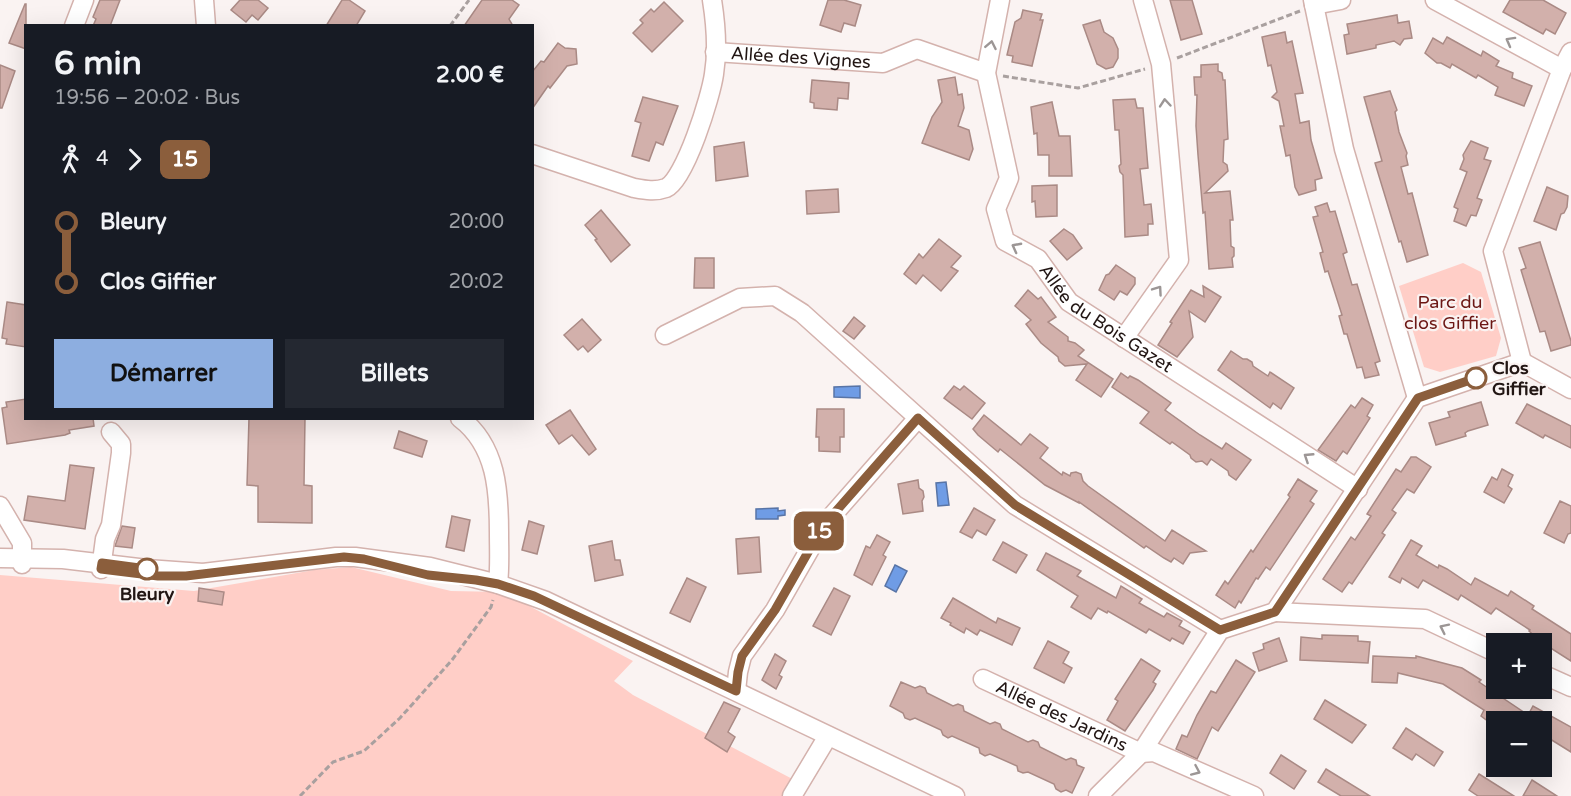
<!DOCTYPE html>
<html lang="fr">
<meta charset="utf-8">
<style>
body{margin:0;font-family:"Varela Round",sans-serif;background:#242831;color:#f1f3f6;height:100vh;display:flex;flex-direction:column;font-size:22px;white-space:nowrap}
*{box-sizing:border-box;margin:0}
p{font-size:20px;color:#9ea1a6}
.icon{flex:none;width:33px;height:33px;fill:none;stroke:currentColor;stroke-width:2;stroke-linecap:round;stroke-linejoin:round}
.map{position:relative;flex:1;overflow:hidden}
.details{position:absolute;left:24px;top:24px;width:510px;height:396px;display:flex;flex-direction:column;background:#171b24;border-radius:0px;box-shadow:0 6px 24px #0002}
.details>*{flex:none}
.badge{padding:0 12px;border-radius:9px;font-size:21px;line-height:39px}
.controls{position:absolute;left:1486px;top:633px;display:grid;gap:12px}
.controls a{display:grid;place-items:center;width:66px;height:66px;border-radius:0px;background:#171b24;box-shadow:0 6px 24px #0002;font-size:30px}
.map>.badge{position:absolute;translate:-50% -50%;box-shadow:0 0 0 3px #fff}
.legs{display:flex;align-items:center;gap:9px;height:66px;padding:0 30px;font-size:20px}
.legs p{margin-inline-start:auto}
.headline{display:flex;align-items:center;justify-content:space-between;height:102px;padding:0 30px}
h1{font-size:33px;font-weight:700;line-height:45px}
.action{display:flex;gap:12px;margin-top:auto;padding:12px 30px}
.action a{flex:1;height:69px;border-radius:0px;background:#8daee0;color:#111;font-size:24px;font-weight:700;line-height:69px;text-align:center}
.action a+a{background:#242831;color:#f1f3f6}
ul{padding:0 30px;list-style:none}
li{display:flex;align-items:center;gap:21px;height:60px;font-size:22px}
li i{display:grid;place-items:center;width:9px;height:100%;margin:0 8px;background:currentColor}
li i::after{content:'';width:15px;height:15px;margin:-8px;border:4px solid;border-radius:50%;background:#171b24}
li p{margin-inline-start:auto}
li:first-child i{background:linear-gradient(#0000 50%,currentColor 0)}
li:last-child i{background:linear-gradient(currentColor 50%,#0000 0)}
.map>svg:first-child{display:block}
</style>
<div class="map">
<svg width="1571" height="796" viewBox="0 0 1571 796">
<rect width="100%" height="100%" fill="#faf3f2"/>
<g fill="#ffcec7">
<polygon points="1463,263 1481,272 1501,338 1496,356 1440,372 1424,367 1399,286"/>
<polygon points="351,567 451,591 503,592 633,661 614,681 633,695 800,783 792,796 0,796 0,575 194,591 314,570"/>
</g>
<g fill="#6f9ce5" stroke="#5874a6" stroke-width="1.5">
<polygon points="860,386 860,398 834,397 834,387"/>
<polygon points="946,482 949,505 938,506 936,483"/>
<polygon points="778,508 778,511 785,510 785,515 778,516 778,519 756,519 756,509"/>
<polygon points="895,565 907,571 896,592 885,586"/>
</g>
<g fill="#d2b0ab" stroke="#aa8a85" stroke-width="1.5">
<polygon points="100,0 120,0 110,26 93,26 96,19 93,17"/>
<polygon points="240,0 258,0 268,8 258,20 252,15 246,22 231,10"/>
<polygon points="342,0 349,0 365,11 356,26 326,26"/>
<polygon points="482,0 512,0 519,5 509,19 513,26 464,26"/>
<polygon points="828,0 844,0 861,5 855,26 844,23 841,32 820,25"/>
<polygon points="1170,0 1192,0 1202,34 1181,40"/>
<polygon points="1510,0 1543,0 1566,13 1555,34 1546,29 1543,34 1503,12"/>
<polygon points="664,2 683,21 652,52 633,33 643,23 640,20 651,9 654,12"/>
<polygon points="25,4 26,4 26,49 9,43"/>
<polygon points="1023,10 1042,14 1040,20 1043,20 1032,66 1012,62 1013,56 1007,55 1015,22 1021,18"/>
<polygon points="1397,15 1398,23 1409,21 1412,38 1404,39 1400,45 1394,41 1376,45 1376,48 1347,54 1344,35 1349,34 1347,24"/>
<polygon points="1100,20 1104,32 1113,38 1118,49 1118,58 1113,67 1106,69 1097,64 1083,25"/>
<polygon points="1285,32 1287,43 1292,41 1303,93 1295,94 1300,123 1309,121 1311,140 1322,178 1315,180 1316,190 1299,195 1295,187 1290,155 1286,156 1280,126 1284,126 1279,101 1272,97 1277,92 1271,65 1268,66 1262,37"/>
<polygon points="1447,37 1481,56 1483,51 1499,61 1496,66 1513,73 1512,78 1532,86 1524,106 1495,95 1498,87 1478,75 1476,78 1452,64 1450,68 1441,63 1437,63 1425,53 1433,38 1443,44"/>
<polygon points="558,43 565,48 576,49 577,64 567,66 550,88 548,86 532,109 532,72 541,61 544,62"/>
<polygon points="1218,64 1218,71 1222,73 1223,80 1225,80 1228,139 1224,140 1223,162 1227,165 1228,171 1205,193 1230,191 1233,220 1230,220 1231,246 1234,248 1234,256 1232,258 1233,267 1209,269 1205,212 1203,213 1198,155 1196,126 1197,95 1195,95 1194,77 1201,77 1201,65"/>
<polygon points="0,65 15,71 2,108 0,108"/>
<polygon points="955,77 958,95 962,94 964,108 958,126 969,130 973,149 969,160 922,143 932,117 942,102 938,80"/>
<polygon points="812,80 849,83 848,99 838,98 837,110 814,108 814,103 810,102"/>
<polygon points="1390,91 1397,110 1395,112 1399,132 1407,153 1406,156 1408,165 1401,167 1408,194 1412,193 1428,255 1407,262 1401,241 1399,242 1375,163 1382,161 1364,97"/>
<polygon points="643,97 678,106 663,145 656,142 649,161 632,156 641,123 635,121"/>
<polygon points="1135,99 1137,108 1143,108 1148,168 1140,169 1144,205 1151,204 1153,224 1148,224 1148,235 1125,237 1123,175 1120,172 1119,166 1121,164 1119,130 1115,130 1113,100"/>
<polygon points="1052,102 1059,136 1070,136 1072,176 1049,176 1049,155 1038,155 1037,133 1034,134 1031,107"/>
<polygon points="1471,141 1488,148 1484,159 1491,161 1477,198 1482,200 1476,216 1471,215 1466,226 1454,221 1458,209 1454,207 1467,172 1460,169 1464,159 1463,155"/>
<polygon points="744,142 748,176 716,181 714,147"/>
<polygon points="1057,185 1057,216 1036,217 1035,201 1032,202 1032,186"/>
<polygon points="1547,187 1568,196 1567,207 1564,213 1561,214 1556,230 1534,221"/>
<polygon points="838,189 839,212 807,214 806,191"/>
<polygon points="1327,203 1330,212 1335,211 1347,252 1343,254 1352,285 1357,284 1380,361 1375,363 1379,375 1365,378 1362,367 1357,368 1347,334 1344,334 1339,316 1342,315 1328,271 1325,272 1320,253 1323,252 1313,217 1318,216 1315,207"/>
<polygon points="601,210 630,245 611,262 595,240 597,239 585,225"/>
<polygon points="1064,229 1073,235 1082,248 1067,260 1050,241"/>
<polygon points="939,239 961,256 951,267 958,271 941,291 923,275 916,284 904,274 919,254 923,258"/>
<polygon points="1540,242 1571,341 1571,345 1551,351 1545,331 1540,332 1521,270 1526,268 1519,248"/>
<polygon points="695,258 714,258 714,288 694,288"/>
<polygon points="1116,265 1135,278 1135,284 1127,295 1120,291 1114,300 1099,290 1106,275 1109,274"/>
<polygon points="1203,286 1221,297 1205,322 1189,311 1193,337 1177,357 1158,345 1172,323 1170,322 1191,290 1204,297"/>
<polygon points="1028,290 1038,299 1041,297 1056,317 1048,322 1068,337 1068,341 1075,343 1084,350 1078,356 1113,379 1101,397 1076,380 1087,364 1065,366 1059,361 1058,357 1041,343 1026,324 1031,320 1015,306"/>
<polygon points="7,302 26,305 26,347 6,344 7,339 2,338"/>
<polygon points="854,317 865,326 854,339 843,331"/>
<polygon points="582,319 601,340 588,352 583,346 578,350 564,335"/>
<polygon points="1231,351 1243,359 1247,359 1252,362 1253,366 1268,376 1270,372 1294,388 1281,409 1273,403 1270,408 1218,370"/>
<polygon points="1121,373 1128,378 1130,376 1138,380 1171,403 1165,410 1200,435 1222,449 1226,443 1251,460 1236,480 1229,475 1228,471 1211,459 1207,465 1202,461 1196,462 1191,458 1190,455 1172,442 1170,444 1140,423 1149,412 1112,387"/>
<polygon points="954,386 960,390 964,386 985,403 972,419 944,398"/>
<polygon points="1362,398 1373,405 1367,416 1370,418 1347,454 1343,451 1336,461 1318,450 1351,405 1355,408"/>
<polygon points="26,399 26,418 93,418 94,426 69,430 70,433 65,435 7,444 2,408 7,407 6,402"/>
<polygon points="1481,402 1488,425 1468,431 1465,433 1466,436 1436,445 1429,423 1450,417 1448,412"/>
<polygon points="1527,404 1571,426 1571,448 1545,435 1543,438 1516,423"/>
<polygon points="817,409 844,409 844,437 840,437 840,452 819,451 819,437 816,437"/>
<polygon points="570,410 596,449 589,455 572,435 559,444 546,425"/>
<polygon points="984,415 1021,445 1030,434 1048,448 1040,458 1062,475 1063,472 1070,476 1071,473 1076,472 1081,474 1083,481 1088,486 1165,541 1172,530 1206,551 1190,553 1183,564 1174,558 1171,562 1164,558 1146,546 1144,548 1079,502 1079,503 1045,485 1000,449 998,452 978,435 973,429"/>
<polygon points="249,418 305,418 304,485 312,486 312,523 258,522 258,486 247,485"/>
<polygon points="399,431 427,441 422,457 394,448"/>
<polygon points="1411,457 1416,457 1431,467 1414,493 1407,489 1392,510 1396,513 1382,533 1385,535 1352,584 1349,582 1342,592 1323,579 1351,537 1355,540 1371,516 1367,514 1396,469 1401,472"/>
<polygon points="70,465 94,468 85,529 24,520 28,496 65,501"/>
<polygon points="1502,469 1513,475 1508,486 1512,489 1504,503 1484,492 1492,477 1497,480"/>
<polygon points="1298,479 1317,491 1310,501 1314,504 1270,570 1266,567 1258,579 1256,578 1241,603 1239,601 1235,608 1216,595 1225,581 1228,584 1251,550 1253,552 1290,497 1288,495"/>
<polygon points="918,480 919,488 923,491 924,497 922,501 923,511 903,514 898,484"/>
<polygon points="1560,501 1571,506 1571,533 1568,534 1564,543 1544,533"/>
<polygon points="974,508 995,520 986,535 977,530 972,538 960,532"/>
<polygon points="452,516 470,520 464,551 446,547"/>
<polygon points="529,521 544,526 537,554 522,550"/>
<polygon points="122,526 135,528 132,548 115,546"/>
<polygon points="877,535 890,542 883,555 886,557 872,585 854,575 866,546 870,548"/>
<polygon points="759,537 761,572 738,574 736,539"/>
<polygon points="1411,540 1422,546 1416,555 1438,568 1439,565 1447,569 1471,585 1475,578 1508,596 1511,591 1534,606 1532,609 1571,634 1571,661 1541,642 1529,631 1530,630 1496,608 1491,614 1461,595 1458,600 1423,580 1418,588 1402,578 1400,583 1389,577"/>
<polygon points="612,541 615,560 620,560 623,575 595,581 589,546"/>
<polygon points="1003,542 1027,555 1016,573 993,560"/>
<polygon points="1046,553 1081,571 1077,576 1116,598 1121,586 1142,599 1139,603 1164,617 1167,613 1182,621 1179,626 1190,632 1183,644 1172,638 1170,641 1149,629 1146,633 1108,611 1107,613 1098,608 1091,619 1071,607 1078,596 1037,570"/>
<polygon points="687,578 706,587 690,622 670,613"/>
<polygon points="199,588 224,592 222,605 198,601"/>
<polygon points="834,588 850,596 831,635 813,626"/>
<polygon points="953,598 996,623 998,618 1020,628 1012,645 980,630 977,635 966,628 964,633 950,625 951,623 941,618"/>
<polygon points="1322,635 1358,636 1358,641 1370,642 1368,663 1300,660 1301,637 1322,639"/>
<polygon points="1279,638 1287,661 1259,671 1253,653 1264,649 1263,644"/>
<polygon points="1048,641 1069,652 1063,663 1072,668 1064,683 1034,668"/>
<polygon points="775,654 786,661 779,675 782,677 776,689 762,680"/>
<polygon points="1373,656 1416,658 1416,656 1462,668 1481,680 1479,682 1528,715 1533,706 1571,727 1571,752 1542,734 1542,722 1489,722 1481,716 1484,710 1443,684 1398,673 1397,683 1372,682"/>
<polygon points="1141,659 1160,671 1153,682 1156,684 1153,690 1125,731 1107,720 1118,701 1115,699"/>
<polygon points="1236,660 1255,672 1218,731 1212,727 1197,759 1176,749 1182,735 1187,737 1197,715 1211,691 1216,693"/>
<polygon points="901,682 915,688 920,686 925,688 927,693 953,706 958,704 963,706 964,711 990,724 995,722 1000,724 1002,729 1028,742 1033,740 1038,742 1040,747 1066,760 1071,758 1076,760 1077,765 1084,768 1072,793 1066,790 1061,792 1056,789 1054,784 1028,772 1023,773 1018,771 1017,766 990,754 985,756 980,753 979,748 952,736 948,738 943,735 941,730 915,718 910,720 905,718 903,713 890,706"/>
<polygon points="1325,700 1366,725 1352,743 1314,719"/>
<polygon points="724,702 740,709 728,732 735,737 727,752 705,738"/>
<polygon points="1406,728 1443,752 1434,766 1416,754 1412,760 1393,748"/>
<polygon points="1281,755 1306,771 1294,789 1270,773"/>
<polygon points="1326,769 1370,796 1341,796 1318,782"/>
<polygon points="1479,774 1514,796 1478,796 1469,790"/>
<polygon points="1532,780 1557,796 1523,796"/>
</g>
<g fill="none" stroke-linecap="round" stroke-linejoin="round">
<defs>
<g id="minor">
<polyline points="204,0 206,26"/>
<path id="s1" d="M1000 0 986 73 1009 178 996 209 1005 241 1038 259 1069 302 1358 489"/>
<polyline points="1313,0 1344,149 1417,398"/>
<polyline points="1435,0 1562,69"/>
<polyline points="1314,5 1341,0"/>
<polyline points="74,26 84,0"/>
<path id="s2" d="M715 52 883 63 917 49 986 73"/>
<path d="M532 154 634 188C645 190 655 192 666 188 685 180 711 96 714 74 718 49 716 25 712 0"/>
<polyline points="665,335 740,298 775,296 802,313 1015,505 1220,630"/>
<polyline points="1124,338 1179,260 1161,64 1143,0"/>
<polyline points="1522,362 1571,389"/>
<path d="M460 418C497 446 499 492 499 533 499 550 500 567 498 584"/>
<polyline points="0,506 22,543 22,564"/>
<polyline points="0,558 63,559 147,569 203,573 336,557 355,557 430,567 498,584 546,601 955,796"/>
<polyline points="101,569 105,539 111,525 121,453 121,444 111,432"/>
<polyline points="1275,612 1425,619 1497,653"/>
<polyline points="1542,674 1571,687"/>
<path id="s3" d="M983 679 1141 753 1154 752 1254 796"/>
<polyline points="736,691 738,672 742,656 775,610 823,526 918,418"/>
<polyline points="792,796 828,736"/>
<polyline points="1098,796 1141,753 1220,630 1275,612 1417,398 1522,362 1493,251 1562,69 1571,52"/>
</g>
</defs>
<use href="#minor" stroke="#d4b2ad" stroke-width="21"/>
<g stroke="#a9a09f" stroke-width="3" stroke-dasharray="6 3" stroke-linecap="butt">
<polyline points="450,26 469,0"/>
<polyline points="1177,58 1300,11"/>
<polyline points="1003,76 1078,88 1145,69"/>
<polyline points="300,796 333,762 364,751 400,718 452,660 491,607 493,600"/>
</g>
<use href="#minor" stroke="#fff" stroke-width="18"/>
</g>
<defs><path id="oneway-chevron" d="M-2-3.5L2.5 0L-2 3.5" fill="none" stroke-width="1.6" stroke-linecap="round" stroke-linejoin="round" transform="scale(1.5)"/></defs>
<g stroke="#9c9695">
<use href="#oneway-chevron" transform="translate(1510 41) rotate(-151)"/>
<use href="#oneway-chevron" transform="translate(991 45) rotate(-79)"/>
<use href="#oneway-chevron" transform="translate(1165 103) rotate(-95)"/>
<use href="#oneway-chevron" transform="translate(1016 247) rotate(-152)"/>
<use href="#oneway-chevron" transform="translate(1158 290) rotate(-55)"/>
<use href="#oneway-chevron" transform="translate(1308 457) rotate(-147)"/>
<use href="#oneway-chevron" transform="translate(1444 628) rotate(-154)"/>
<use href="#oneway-chevron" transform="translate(1196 771) rotate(24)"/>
</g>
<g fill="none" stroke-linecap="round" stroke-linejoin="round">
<defs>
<polyline id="line-1" points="147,569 102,563 101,569 158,576 186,576 344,557 364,559 428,575 476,580 498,584 534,596 736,691 738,672 742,656 775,610 823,526 918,418 1015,505 1220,630 1275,612 1418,398 1476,378"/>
</defs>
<use href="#line-1" stroke="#fff" stroke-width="14"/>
<use href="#line-1" stroke="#8b5e3c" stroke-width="9"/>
</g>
<g fill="#fff" stroke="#8b5e3c" stroke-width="3">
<circle cx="1476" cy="378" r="10"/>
<circle cx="147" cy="569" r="10"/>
</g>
<g text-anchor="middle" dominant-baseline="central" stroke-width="4.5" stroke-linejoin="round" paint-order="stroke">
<g font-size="18" fill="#221614" stroke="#faf3f2">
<text stroke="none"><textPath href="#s2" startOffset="86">Allée des Vignes</textPath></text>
<text stroke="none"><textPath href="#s1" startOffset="378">Allée du Bois Gazet</textPath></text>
<text stroke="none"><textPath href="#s3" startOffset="87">Allée des Jardins</textPath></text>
</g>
<g font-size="18" fill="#6c1714" stroke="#faf3f2">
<text x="1450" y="302">Parc du<tspan x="1450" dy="21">clos Giffier</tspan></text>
</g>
<g font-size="18" font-weight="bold" fill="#221614" stroke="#faf3f2" text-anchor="start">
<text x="1492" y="368">Clos<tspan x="1492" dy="21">Giffier</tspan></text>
<text x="147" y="594" text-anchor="middle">Bleury</text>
</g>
</g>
</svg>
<div class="controls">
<a>+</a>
<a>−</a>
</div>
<b class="badge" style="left:819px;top:531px;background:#8b5e3c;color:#fff">15</b>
<section class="details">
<div class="headline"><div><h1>6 min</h1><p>19:56 – 20:02 · Bus</p></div><b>2.00 €</b></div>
<div class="legs"><svg class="icon" aria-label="walk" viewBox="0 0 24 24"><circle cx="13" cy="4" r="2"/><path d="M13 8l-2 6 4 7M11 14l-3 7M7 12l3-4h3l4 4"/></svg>4<svg class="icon" aria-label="forward" viewBox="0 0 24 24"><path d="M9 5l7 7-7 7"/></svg><b class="badge" style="background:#8b5e3c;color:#fff">15</b></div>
<ul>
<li><i style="color:#8b5e3c"></i><b>Bleury</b><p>20:00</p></li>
<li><i style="color:#8b5e3c"></i><b>Clos Giffier</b><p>20:02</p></li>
</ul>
<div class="action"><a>Démarrer</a><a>Billets</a></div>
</section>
</div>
